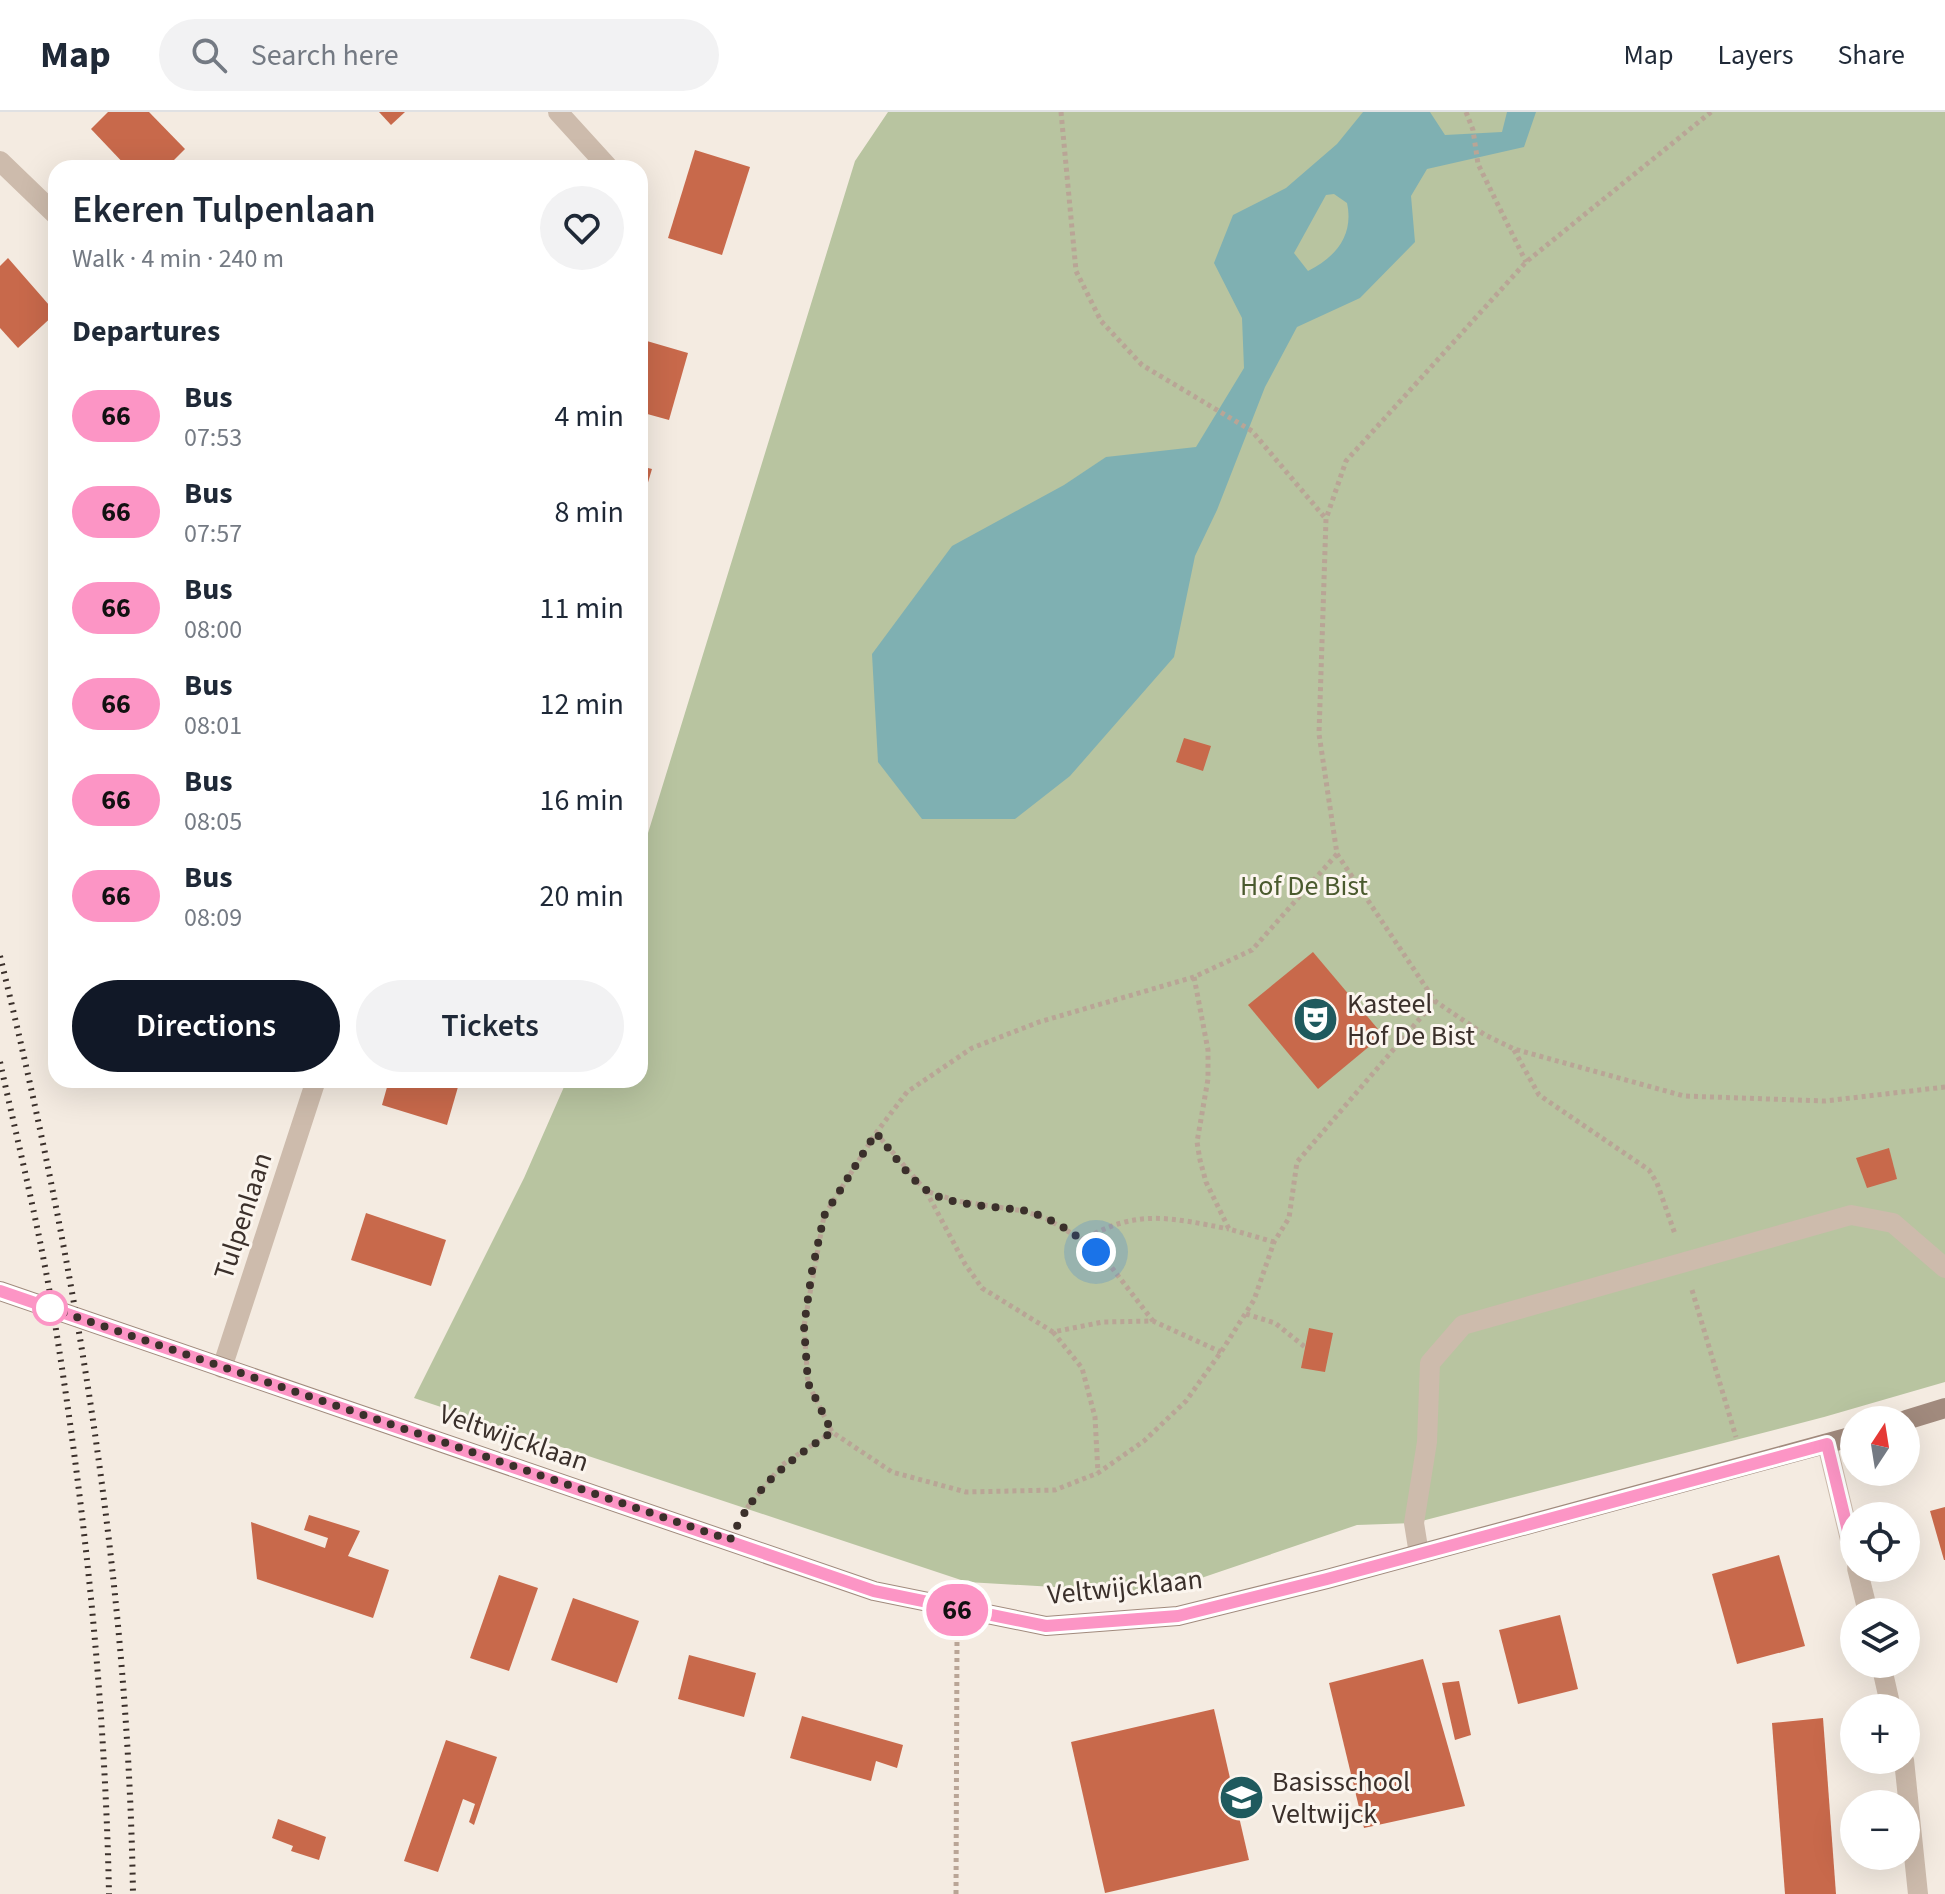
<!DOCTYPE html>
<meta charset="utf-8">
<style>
body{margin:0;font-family:"Source Sans 3",sans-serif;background:#f2f2f3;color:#1f2937;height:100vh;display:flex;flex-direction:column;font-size:30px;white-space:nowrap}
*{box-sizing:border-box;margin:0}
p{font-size:26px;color:#747a83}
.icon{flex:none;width:44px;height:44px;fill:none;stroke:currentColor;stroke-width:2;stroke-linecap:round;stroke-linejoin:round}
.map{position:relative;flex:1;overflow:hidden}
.side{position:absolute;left:48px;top:48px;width:600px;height:928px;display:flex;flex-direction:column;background:#fff;border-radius:24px;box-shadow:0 8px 32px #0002}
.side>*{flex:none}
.badge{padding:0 16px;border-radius:26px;font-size:28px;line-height:52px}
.needle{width:52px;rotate:12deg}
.fabs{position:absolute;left:1840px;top:1294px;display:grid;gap:16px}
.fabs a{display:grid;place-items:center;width:80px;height:80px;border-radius:50%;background:#fff;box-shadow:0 8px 32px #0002;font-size:40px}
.you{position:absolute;width:40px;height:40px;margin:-20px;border:6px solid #fff;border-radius:50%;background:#1a73e8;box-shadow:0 0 0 12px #1a73e833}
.map>.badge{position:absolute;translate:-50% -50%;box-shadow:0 0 0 4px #fff}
h2{padding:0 24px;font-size:30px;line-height:72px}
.round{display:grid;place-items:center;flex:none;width:84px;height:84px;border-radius:42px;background:#f2f2f3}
.overview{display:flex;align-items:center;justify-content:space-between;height:136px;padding:0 24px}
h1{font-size:38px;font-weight:600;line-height:60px}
.primary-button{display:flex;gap:16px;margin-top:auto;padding:16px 24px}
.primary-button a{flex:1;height:92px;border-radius:48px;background:#111827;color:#fff;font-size:32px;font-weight:600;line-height:92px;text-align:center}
.primary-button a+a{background:#f2f2f3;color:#1f2937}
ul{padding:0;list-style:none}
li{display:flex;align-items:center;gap:24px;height:96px;padding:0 24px}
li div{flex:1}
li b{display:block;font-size:30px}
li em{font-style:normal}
li .badge{min-width:88px;font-weight:700;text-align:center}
header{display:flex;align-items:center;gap:48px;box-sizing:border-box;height:112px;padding:0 40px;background:#fff;border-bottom:2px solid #e0e1e3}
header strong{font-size:38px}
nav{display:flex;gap:44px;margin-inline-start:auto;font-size:28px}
.search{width:560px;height:72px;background:#f2f2f3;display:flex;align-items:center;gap:20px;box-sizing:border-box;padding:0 28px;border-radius:44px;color:#747a83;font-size:30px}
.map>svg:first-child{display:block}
</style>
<header>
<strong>Map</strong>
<div class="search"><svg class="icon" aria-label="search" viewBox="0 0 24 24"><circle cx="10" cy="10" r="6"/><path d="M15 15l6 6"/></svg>Search here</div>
<nav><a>Map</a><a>Layers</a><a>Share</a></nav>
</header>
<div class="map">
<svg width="1945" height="1782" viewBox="0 0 1945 1782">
<rect width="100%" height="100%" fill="#f4ebe1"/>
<polygon fill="#b8c4a0" points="888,0 1945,0 1945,1270 1824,1305 1414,1411 1357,1413 1157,1481 967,1470 414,1286 524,1066 567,968 640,968 640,747 855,49"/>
<path fill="#7fb0b2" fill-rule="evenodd" d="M1363 0H1430L1445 23 1502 20 1507 0H1536L1524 35 1427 57 1411 84 1415 130 1360 186 1297 215 1265 275 1217 398 1195 444 1174 545 1070 664 1015 707H922L878 650 872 542 952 434 1064 373 1106 345 1196 335 1244 256 1242 206 1214 151 1233 103 1286 76 1337 32ZM1334 82 1347 91C1354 123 1336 145 1308 159L1294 141 1326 83Z"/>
<g fill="#c8694b">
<polygon points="108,0 149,0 185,37 166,56 128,56 91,17"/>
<polygon points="379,0 405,0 391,13"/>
<polygon points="695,38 750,55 722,143 668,126"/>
<polygon points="8,146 56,201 18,236 0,216 0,154"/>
<polygon points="640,227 688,241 669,308 640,300"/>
<polygon points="640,354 652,357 641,394 640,394"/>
<polygon points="1184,626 1211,634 1203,659 1176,650"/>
<polygon points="1313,840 1383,923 1318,977 1248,893"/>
<polygon points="389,968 460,968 447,1013 382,993"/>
<polygon points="1889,1036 1897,1067 1867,1076 1856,1046"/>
<polygon points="366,1101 446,1128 431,1174 351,1148"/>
<polygon points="1309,1216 1333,1221 1325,1260 1301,1256"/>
<polygon points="1945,1395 1945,1448 1944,1448 1930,1399"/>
<polygon points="309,1403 360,1419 348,1444 389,1458 373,1506 257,1467 251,1410 325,1436 328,1426 304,1418"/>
<polygon points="1779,1443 1805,1534 1737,1552 1712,1462"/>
<polygon points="499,1463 538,1476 509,1559 470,1546"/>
<polygon points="573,1486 639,1509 617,1571 551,1548"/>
<polygon points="1560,1503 1578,1577 1518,1592 1499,1518"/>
<polygon points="689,1543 756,1561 744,1605 678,1587"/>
<polygon points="1423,1547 1465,1694 1364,1716 1329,1571"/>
<polygon points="1459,1569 1471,1623 1455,1628 1442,1571"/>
<polygon points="1214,1597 1249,1748 1105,1781 1071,1630"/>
<polygon points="802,1604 903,1633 897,1656 876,1649 871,1669 790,1646"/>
<polygon points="1823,1606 1836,1782 1785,1782 1772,1611"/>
<polygon points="446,1628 497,1645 474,1713 469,1710 475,1692 463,1687 438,1760 404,1749"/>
<polygon points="278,1707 326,1725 319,1748 291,1739 293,1734 272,1726"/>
</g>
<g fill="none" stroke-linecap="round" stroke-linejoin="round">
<g stroke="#b9a596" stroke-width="5" stroke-dasharray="4 4" stroke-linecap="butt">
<polyline points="1061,0 1076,159 1101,209 1142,253 1252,319 1326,407"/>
<polyline points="1466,0 1473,18 1478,52 1526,150"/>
<polyline points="1711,0 1526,150 1346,349 1326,407 1319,622 1337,742 1435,889 1485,923 1514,937 1684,984 1825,989 1945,975"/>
<polyline points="1337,742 1252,838 1194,865 1039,910 972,936 907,980 876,1021 824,1104 804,1214 808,1271 832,1320 892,1360 966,1380 1055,1378 1098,1361 1144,1329 1186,1289 1221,1240 1254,1188 1274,1130 1289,1106 1297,1050 1435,889"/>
<polyline points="1194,865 1208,938 1208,967 1197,1030 1200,1048 1206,1070 1229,1117 1274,1130"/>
<polyline points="1514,938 1539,983 1649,1058 1657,1071 1675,1122"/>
<path d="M876 1021 926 1079 957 1089 1024 1099 1047 1107 1083 1128C1137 1096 1171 1106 1229 1117"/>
<polyline points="926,1079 965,1152 982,1176 1053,1220 1103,1210 1153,1209 1221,1240"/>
<polyline points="1083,1128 1109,1152 1153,1209"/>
<polyline points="1692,1178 1736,1325"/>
<polyline points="1246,1202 1275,1211 1305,1235"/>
<polyline points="1053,1220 1082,1256 1095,1305 1098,1361"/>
<polyline points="742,1402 782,1353 832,1320"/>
<polyline points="956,1782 957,1527"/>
</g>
<polyline stroke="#cdbbac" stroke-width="20" points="1419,1442 1414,1411 1427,1330 1430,1251 1463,1213 1851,1103 1893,1111 1945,1156"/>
<g stroke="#cdbbac" stroke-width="20">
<polyline points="558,0 609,56"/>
<polyline points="0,49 56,103"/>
<polyline points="222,1256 316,968"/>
<polyline points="1827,1332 1854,1444"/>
<polyline points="1857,1456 1868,1500"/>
<polyline points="1881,1552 1891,1596"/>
<polyline points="1904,1648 1918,1782"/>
</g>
<g stroke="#a18a7d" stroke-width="20">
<polyline points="0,1179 874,1479 1046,1514 1178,1504 1327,1467 1854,1324"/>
<polyline points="1906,1308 1945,1296"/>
</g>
<g stroke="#3b302b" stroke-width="6" stroke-dasharray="2 6" stroke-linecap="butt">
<path d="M0 844C76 1152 128 1464 133 1782"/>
<path d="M0 950C18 1031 38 1111 52 1193 84 1387 105 1585 109 1782"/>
</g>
</g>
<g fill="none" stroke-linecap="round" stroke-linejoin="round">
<defs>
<polyline id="line" points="0,1179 874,1479 1046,1514 1178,1504 1327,1467 1827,1332 1854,1444"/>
</defs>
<use href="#line" stroke="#fff" stroke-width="18"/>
<use href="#line" stroke="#fc95c5" stroke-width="12"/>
<path stroke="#3b302b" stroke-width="8" stroke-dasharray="0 14.4" d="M50 1196 730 1428C756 1373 783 1353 832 1320L808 1271 804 1214 812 1159 824 1104 876 1021C891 1038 906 1063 925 1077 946 1094 994 1094 1021 1098 1048 1103 1076 1122 1096 1140"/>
</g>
<defs>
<symbol id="theatre-disc" viewBox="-11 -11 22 22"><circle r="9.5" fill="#1f5a5e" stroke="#fbf5ee"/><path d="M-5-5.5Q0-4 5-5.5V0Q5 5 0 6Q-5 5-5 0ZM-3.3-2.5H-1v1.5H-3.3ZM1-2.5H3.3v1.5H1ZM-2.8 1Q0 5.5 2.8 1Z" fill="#fff"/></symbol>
<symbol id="school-disc" viewBox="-11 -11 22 22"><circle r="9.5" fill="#1f5a5e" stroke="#fbf5ee"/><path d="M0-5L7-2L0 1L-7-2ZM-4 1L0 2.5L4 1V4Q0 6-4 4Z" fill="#fff"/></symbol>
</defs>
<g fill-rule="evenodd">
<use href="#theatre-disc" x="1290" y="882" width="51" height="51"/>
<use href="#school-disc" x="1216" y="1660" width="51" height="51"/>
</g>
<circle fill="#fff" stroke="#fc95c5" stroke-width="4" cx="50" cy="1196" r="16"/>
<g text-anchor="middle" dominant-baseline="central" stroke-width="6" stroke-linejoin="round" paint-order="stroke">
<g font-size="28" fill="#4a5a2e" stroke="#fbf5ee">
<text x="1304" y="774">Hof De Bist</text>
</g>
<g font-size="28" fill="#3b302b" stroke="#fbf5ee" text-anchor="start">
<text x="1347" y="892">Kasteel<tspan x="1347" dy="32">Hof De Bist</tspan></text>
<text x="1272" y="1670">Basisschool<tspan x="1272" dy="32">Veltwijck</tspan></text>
</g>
<g font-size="28" fill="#3b302b" stroke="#fbf5ee">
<text transform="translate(243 1104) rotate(-72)">Tulpenlaan</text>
<text transform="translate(514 1326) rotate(19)">Veltwijcklaan</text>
<text transform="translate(1125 1475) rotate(-6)">Veltwijcklaan</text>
</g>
</g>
</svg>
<div class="fabs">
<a><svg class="needle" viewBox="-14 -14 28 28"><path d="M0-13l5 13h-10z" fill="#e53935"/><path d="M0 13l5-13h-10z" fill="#747a83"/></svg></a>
<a><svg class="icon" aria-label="locate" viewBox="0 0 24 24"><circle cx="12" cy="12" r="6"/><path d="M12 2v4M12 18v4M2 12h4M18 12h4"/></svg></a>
<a><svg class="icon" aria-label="layers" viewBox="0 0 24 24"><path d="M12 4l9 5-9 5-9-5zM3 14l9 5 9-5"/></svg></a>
<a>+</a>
<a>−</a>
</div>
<div class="you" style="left:1096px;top:1140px"></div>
<b class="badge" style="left:957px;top:1498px;background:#fc95c5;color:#111">66</b>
<section class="side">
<div class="overview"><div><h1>Ekeren Tulpenlaan</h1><p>Walk · 4 min · 240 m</p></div><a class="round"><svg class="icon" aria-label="heart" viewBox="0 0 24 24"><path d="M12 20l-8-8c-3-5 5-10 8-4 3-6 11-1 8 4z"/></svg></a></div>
<h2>Departures</h2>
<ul>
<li><span class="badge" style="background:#fc95c5;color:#111">66</span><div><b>Bus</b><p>07:53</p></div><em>4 min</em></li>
<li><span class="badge" style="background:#fc95c5;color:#111">66</span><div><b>Bus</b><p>07:57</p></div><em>8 min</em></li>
<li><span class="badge" style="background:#fc95c5;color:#111">66</span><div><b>Bus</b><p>08:00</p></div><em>11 min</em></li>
<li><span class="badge" style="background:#fc95c5;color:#111">66</span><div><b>Bus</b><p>08:01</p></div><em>12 min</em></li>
<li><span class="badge" style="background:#fc95c5;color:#111">66</span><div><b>Bus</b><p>08:05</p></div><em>16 min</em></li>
<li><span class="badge" style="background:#fc95c5;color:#111">66</span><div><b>Bus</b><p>08:09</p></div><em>20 min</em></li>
</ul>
<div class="primary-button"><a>Directions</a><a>Tickets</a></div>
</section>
</div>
